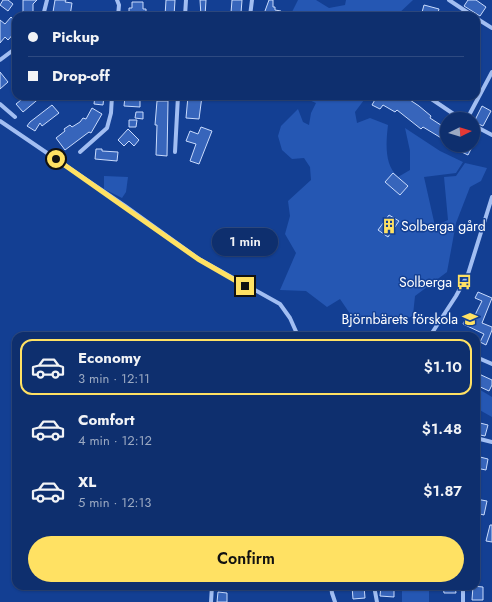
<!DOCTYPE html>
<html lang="en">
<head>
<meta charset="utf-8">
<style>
	body { margin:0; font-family:Jost,sans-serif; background:#1c3b76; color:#f1f3f6; height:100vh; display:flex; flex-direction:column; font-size:15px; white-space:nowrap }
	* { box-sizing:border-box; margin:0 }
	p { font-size:13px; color:#9ba9c2 }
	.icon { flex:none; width:22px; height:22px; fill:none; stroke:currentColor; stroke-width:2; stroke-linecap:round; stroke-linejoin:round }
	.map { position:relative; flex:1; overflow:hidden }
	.details { position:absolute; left:12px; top:332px; width:468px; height:258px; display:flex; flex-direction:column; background:#0e2f6e; border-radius:12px; box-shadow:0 1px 3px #0004,0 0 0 1px #2e4a81 }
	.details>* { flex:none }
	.top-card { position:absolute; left:12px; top:12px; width:468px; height:88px; border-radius:12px; box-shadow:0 1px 3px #0004,0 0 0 1px #2e4a81; display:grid; align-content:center; height:88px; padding:0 16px; background:#0e2f6e }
	.needle { width:26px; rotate:85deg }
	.tools { position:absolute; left:440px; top:112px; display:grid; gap:8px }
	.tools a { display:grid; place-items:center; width:40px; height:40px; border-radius:50%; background:#0e2f6e; box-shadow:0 1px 3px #0004,0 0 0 1px #2e4a81; font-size:20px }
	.end { position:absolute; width:18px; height:18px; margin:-9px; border:5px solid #ffe163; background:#111; box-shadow:0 0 0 2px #111 }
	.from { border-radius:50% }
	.bubble { position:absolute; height:28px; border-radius:14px; background:#0e2f6e; box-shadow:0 1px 3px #0004,0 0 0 1px #2e4a81; font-size:13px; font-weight:600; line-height:28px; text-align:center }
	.top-card b { display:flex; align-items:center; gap:14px; height:38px; font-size:15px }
	.top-card b+b { border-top:1px solid #2e4a81 }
	.top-card i { width:10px; height:10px; background:#f1f3f6 }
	ul { padding:7px 0 0; list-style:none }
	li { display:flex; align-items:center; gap:12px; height:56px; margin:0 8px 6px; padding:0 8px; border:2px solid transparent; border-radius:12px }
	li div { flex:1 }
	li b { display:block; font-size:15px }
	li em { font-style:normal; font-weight:600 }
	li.active { border-color:#ffe163 }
	li>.icon { width:36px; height:36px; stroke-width:1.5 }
	.cta { display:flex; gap:8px; margin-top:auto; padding:8px 16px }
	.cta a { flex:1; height:46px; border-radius:24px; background:#ffe163; color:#111; font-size:16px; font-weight:600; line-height:46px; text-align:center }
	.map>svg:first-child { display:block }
</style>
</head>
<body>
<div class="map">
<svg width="492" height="602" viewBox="0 0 492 602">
	<rect width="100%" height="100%" fill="#133f93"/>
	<!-- green -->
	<g fill="#2557b3">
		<polygon points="298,0 316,0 329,8 345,5 346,0 413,0 396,16 290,16"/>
		<path d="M300 96H367L355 112 357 123 370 118 388 125C386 142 384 165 398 177L410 170V151L405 128 440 151 463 162 456 173 424 177 435 226 448 220 444 177 456 176 465 163 487 168 481 181 470 187 456 223 447 272 415 296 413 315 399 325 370 316 355 321 340 299 327 307 306 291 280 290 296 253 285 234 290 216 288 201 311 180 310 167 304 158 292 159 282 150 278 136 281 126 298 109 303 122 309 125 311 113 316 103Z"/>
		<polygon points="104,176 128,177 126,192 122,198 104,189"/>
		<polygon points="477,388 492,397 492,417 476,408"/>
		<rect x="402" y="586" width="27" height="16"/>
	</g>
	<!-- building -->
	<g fill="#3765bb" stroke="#c9dbfd">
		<polygon points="3,0 8,0 13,4 8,11 0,5"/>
		<polygon points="23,0 37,0 33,4 33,11 38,16 18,16 23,11"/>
		<polygon points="55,0 66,0 65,2 72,3 70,16 60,16 60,13 53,12"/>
		<polygon points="166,0 175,0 174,16 165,16"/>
		<polygon points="200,0 206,0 205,16 201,16"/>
		<polygon points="232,0 242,0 241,13 231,13"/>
		<polygon points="269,0 273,0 273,7 275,7 275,10 281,11 280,16 268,16 268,13 265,11"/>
		<polygon points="468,0 476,0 486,7 480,16 464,6"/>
		<polygon points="132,2 143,2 143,9 146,9 146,16 129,16 129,8 132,8"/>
		<polygon points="424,5 439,9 437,16 421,16"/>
		<polygon points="11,17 16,22 16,25 12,29 15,32 8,40 5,37 0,43 0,20 5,24"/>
		<polygon points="0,72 8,82 0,89"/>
		<polygon points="26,96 42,96 23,112 16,104"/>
		<polygon points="95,96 104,96 103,105 94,104"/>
		<polygon points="188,96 202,96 199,119 186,118"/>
		<polygon points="377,96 404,96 419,106 431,116 430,118 447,129 447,133 443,139 423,127 421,129 397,110 395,112 383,105 380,109 372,105"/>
		<polygon points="125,97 140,98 140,107 124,106"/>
		<polygon points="157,101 168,101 167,156 156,155 157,125 155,125"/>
		<polygon points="52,105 59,113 42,126 40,123 35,131 27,126 30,122"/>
		<polygon points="482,106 491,111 483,126 474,122"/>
		<polygon points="92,108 102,114 91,133 89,132 65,150 56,138 65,131 64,129 70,125 72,127 80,122 83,118 86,119"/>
		<polygon points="136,112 143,112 143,119 135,118"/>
		<polygon points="129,120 137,120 136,127 129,127"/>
		<polygon points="201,127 212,131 199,164 190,161 196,144 186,141 190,131 198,134"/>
		<polygon points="128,129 139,140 134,146 129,141 124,146 118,140"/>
		<polygon points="447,145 473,145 468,155"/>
		<polygon points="96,149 102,149 102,151 118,152 117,161 95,159"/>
		<polygon points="393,173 408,186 400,195 385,182"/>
		<polygon points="389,215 399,221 388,237 378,230"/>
		<polygon points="478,292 492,298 482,323 492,327 492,330 486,345 480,342 484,334 463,324 466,318 472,321 482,301 475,298"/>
		<polygon points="479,374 492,380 492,385 489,391 476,385"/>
		<polygon points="476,422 488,425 485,436 476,434"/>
		<polygon points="476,456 488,459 486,470 476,468"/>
		<polygon points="476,499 487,501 484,515 476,513"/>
		<polygon points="490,525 492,525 492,542 486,541"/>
		<polygon points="352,586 364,586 365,598 353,599"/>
		<polygon points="381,586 394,586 394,597 380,596"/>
		<polygon points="443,586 455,586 456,593 444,593"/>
		<polygon points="473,586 483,587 483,600 472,600"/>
		<polygon points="218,592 227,593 227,602 217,602"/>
	</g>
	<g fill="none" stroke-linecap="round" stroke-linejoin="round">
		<!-- street -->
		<g stroke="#a2bef2" stroke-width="4">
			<polyline points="117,0 119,5 118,16"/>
			<polyline points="449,0 473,16"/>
			<polyline points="43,16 47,0"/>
			<polyline points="185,16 186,0"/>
			<polyline points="250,16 252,0"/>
			<polyline points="476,18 492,28"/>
			<polyline points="0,60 16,48"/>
			<polyline points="427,96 461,119"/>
			<polyline points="0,104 15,117"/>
			<polyline points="467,119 492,72"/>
			<polyline points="0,121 125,206 199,259 280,304 290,318 298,336"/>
			<polyline points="473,125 492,135"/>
			<polyline points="80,152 107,128 111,113 112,96"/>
			<polyline points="175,152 178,96"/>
			<polyline points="433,332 439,336"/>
			<polyline points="430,336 456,296 468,274 492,197"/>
			<polyline points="476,357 492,364"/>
			<polyline points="476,438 492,442"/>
			<polyline points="331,586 332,593 335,602"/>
			<polyline points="374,586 377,602"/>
			<polyline points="211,602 212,586"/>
			<polyline points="463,602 463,586"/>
		</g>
	</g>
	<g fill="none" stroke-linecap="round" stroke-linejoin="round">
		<!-- route -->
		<polyline stroke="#ffe163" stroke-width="5" points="56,159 198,259 245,286"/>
	</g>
	<!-- icons -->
	<defs>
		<symbol id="building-bare" viewBox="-9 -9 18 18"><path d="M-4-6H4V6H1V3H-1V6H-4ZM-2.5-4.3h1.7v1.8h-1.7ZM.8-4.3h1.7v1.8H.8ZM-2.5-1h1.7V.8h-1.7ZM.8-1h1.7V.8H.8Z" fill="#ffe163" stroke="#133f93" stroke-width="2.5" paint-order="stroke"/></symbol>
		<symbol id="bus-bare" viewBox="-9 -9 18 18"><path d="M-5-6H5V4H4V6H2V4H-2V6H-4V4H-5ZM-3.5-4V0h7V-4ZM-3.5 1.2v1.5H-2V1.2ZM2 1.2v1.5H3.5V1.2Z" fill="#ffe163" stroke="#133f93" stroke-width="2.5" paint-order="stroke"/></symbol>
		<symbol id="school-bare" viewBox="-9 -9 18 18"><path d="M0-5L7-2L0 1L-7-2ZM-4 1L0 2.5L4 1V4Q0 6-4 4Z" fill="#ffe163" stroke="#133f93" stroke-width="2.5" paint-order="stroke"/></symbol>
	</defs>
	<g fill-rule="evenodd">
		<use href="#building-bare" x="378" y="215" width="22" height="22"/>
		<use href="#bus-bare" x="453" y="271" width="22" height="22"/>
		<use href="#school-bare" x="459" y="308" width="22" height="22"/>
	</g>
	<g text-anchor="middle" stroke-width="3" stroke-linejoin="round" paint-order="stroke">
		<!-- poi labels -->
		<g font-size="14" fill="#fff" stroke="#133f93" text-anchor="end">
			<text x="401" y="231" text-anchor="start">Solberga gård</text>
			<text x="452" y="287">Solberga</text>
			<text x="458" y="324">Björnbärets förskola</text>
		</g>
	</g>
</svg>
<div class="tools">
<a><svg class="needle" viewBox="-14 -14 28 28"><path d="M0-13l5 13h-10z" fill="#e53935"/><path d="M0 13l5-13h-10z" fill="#9ba9c2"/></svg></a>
</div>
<i class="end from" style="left:56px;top:159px"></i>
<i class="end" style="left:245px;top:286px"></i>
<div class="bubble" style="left:212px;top:228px;width:66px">1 min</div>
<div class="top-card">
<b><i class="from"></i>Pickup</b>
<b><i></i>Drop-off</b>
</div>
<section class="details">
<ul>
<li class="active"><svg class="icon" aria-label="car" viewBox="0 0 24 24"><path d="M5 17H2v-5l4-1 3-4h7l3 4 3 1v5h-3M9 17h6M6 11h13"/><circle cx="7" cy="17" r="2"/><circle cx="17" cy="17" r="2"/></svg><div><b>Economy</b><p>3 min · 12:11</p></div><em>$1.10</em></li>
<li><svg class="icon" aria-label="car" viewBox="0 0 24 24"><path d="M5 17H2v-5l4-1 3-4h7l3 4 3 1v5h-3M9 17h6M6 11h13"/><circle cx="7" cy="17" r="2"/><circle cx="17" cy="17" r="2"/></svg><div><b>Comfort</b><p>4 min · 12:12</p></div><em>$1.48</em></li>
<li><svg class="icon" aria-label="car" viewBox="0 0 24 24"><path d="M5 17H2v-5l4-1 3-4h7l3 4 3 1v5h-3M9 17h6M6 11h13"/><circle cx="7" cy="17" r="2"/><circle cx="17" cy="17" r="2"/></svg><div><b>XL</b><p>5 min · 12:13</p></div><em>$1.87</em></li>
</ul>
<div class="cta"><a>Confirm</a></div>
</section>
</div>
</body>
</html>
